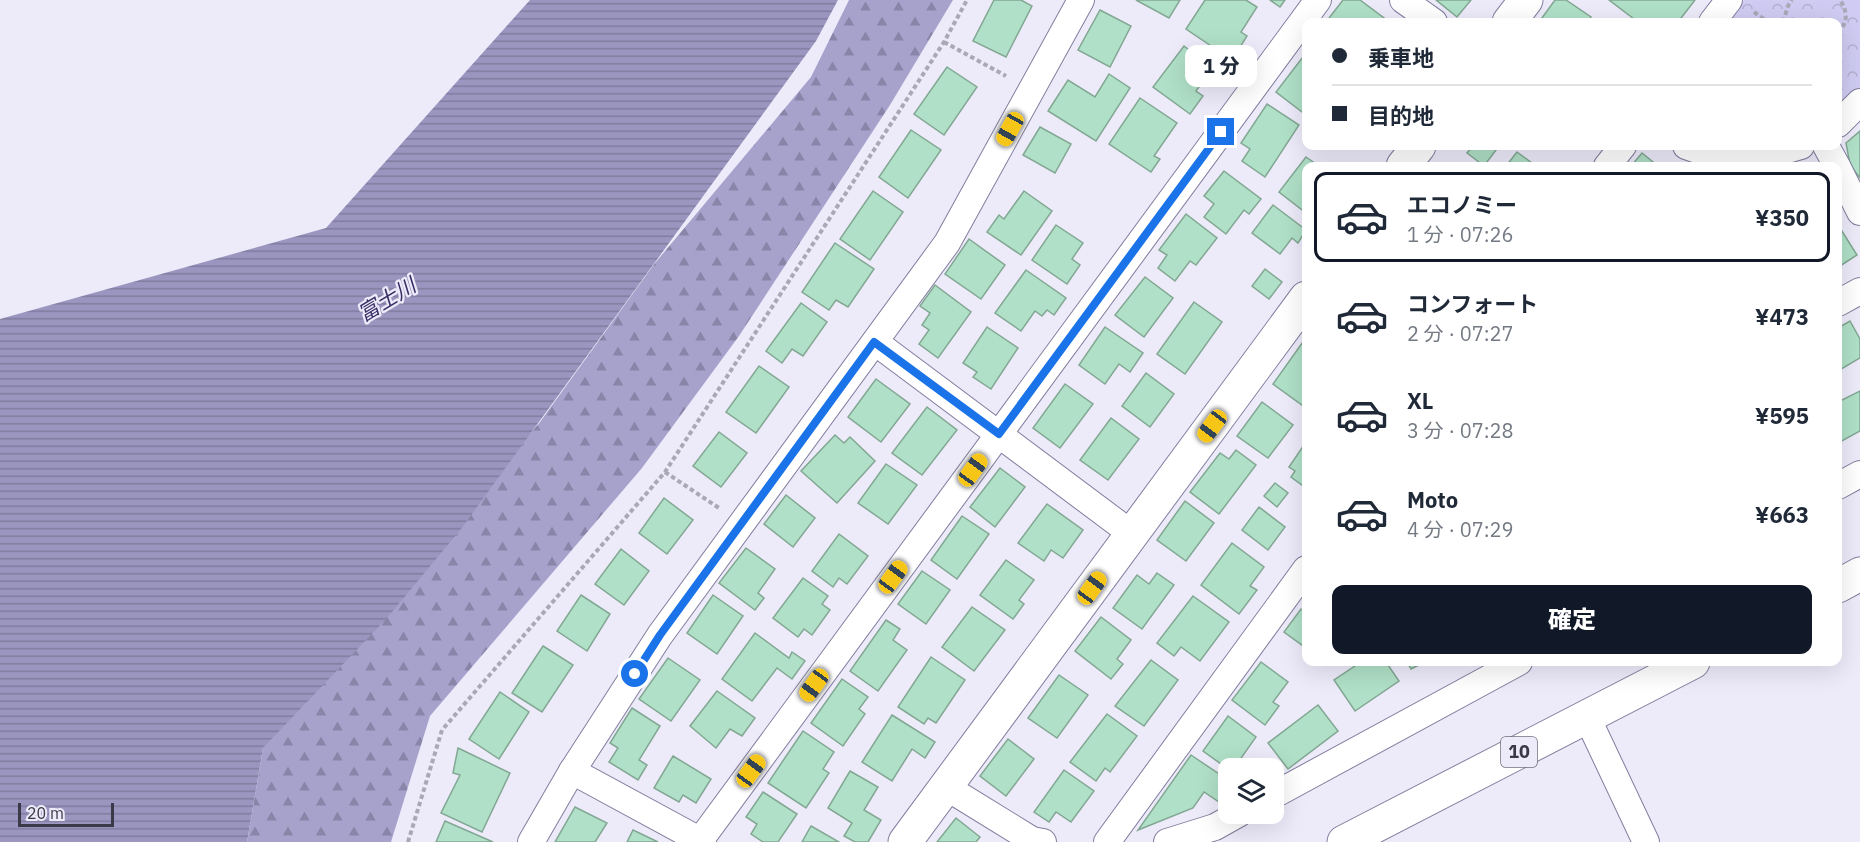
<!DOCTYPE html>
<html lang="ja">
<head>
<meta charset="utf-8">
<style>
	body { margin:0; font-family:"IBM Plex Sans","Noto Sans JP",sans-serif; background:#f2f2f3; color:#1f2937; height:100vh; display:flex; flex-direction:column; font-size:22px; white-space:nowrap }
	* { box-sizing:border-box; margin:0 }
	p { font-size:20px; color:#747a83 }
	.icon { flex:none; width:33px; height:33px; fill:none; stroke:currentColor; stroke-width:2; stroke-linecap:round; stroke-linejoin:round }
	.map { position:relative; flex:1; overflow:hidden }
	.sheet { position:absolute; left:1302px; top:162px; width:540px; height:504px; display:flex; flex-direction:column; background:#fff; border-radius:12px; box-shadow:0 6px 24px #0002 }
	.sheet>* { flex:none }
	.hud { position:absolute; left:1302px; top:18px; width:540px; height:132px; border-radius:12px; box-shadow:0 6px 24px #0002; display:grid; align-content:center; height:132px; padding:0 30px; background:#fff }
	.fabs { position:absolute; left:1218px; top:758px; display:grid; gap:12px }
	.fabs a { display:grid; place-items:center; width:66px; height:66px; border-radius:12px; background:#fff; box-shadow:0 6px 24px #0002; font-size:30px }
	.scale { position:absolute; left:18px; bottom:15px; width:96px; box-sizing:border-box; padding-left:6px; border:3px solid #3b3948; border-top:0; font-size:16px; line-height:21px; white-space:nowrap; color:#3b3948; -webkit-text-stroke:4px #edebfa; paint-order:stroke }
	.end { position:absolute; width:27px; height:27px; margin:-14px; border:8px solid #1a73e8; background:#fff; box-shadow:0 0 0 3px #fff }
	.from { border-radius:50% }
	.bubble { position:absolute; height:42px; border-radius:12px; background:#fff; box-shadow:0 6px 24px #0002; font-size:20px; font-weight:800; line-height:42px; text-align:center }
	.car { position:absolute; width:18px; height:36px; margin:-18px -9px; border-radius:8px; box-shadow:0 0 4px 2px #0007; background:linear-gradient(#f5c518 24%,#345 0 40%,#f5c518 0 76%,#345 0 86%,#f5c518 0) }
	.hud b { display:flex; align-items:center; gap:21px; height:57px; font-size:22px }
	.hud b+b { border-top:2px solid #e0e1e3 }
	.hud i { width:15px; height:15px; background:#1f2937 }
	ul { padding:10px 0 0; list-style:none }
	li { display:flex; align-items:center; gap:18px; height:90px; margin:0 12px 9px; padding:0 18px; border:3px solid transparent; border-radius:12px }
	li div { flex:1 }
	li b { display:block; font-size:22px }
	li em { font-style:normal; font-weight:800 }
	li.current { border-color:#111827 }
	li>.icon { width:54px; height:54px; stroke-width:1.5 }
	.button { display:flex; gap:12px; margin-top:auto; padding:12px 30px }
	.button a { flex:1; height:69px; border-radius:12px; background:#111827; color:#fff; font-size:24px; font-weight:800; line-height:69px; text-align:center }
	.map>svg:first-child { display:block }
</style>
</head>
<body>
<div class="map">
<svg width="1860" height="842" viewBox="0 0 1860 842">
	<defs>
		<pattern id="forest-firs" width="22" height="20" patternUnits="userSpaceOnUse" patternTransform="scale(1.5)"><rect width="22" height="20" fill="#a7a2cc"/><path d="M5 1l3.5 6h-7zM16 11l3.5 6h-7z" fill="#8985a8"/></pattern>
		<pattern id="park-crowns" width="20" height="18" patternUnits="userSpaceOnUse" patternTransform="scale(1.5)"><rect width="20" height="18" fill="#cfcbf2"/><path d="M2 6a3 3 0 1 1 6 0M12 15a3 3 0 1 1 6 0" fill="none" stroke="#b3afd1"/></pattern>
		<pattern id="water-rules" width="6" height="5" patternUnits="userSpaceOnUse" patternTransform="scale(1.5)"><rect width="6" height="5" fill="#9b96c0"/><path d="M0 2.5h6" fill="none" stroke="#807b9e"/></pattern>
	</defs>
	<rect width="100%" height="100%" fill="#edebfa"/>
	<!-- forest -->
	<polygon fill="url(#forest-firs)" points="849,0 953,0 890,105 739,336 642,468 430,716 391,842 247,842 263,748 540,422 655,263 811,77"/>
	<!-- park -->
	<polygon fill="url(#park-crowns)" points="1744,0 1860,0 1860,89 1857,94 1838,111 1838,22 1727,22"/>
	<!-- water -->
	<polygon fill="url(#water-rules)" points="530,0 838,0 816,41 461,529 387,618 263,748 247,842 0,842 0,319 326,228"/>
	<!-- building -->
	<g fill="#b0e0c7" stroke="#82a793" stroke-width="1.5">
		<polygon points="994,0 1021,0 1032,6 1006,57 973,41"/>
		<polygon points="1136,0 1180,0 1169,18"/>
		<polygon points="1205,0 1246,0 1257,7 1241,32 1247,36 1232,60 1186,29"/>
		<polygon points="1270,0 1285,0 1280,7"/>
		<polygon points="1343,0 1360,0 1384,18 1381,22 1326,22"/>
		<polygon points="1436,0 1471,0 1457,17"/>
		<polygon points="1555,0 1566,0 1591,17 1588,22 1539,22"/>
		<polygon points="1609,0 1695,0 1678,22 1638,22"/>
		<polygon points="1100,10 1131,26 1110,67 1078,50"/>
		<polygon points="1184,46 1213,68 1196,91 1203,96 1190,114 1153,87"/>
		<polygon points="1306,53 1306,115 1276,92"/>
		<polygon points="947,67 977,87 944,135 914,114"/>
		<polygon points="1109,74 1130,88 1096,141 1048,111 1068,80 1095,97"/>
		<polygon points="1140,98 1177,123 1154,156 1160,159 1151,172 1109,144"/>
		<polygon points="1267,104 1299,125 1265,177 1242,161 1250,149 1241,143"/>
		<polygon points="1040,127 1071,144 1055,173 1023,155"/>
		<polygon points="911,130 941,150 908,198 879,177"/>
		<polygon points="1860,131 1860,178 1850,165 1846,143"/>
		<polygon points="1473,146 1499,146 1484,166 1467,153"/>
		<polygon points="1517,152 1536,166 1506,166"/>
		<polygon points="1642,153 1658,166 1631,166"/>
		<polygon points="1306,157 1319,166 1306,166 1306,213 1279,192"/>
		<polygon points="1224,171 1261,199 1249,214 1244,210 1226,234 1204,217 1214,204 1204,196"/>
		<polygon points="873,191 903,212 870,260 840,239"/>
		<polygon points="1024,191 1052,211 1021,255 987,232 999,215 1004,219"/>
		<polygon points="1273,205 1306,230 1298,243 1292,238 1280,254 1252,233"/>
		<polygon points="1186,214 1217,238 1196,265 1190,261 1175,281 1158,268 1167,255 1159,250"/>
		<polygon points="1056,225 1083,243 1072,259 1080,265 1067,284 1032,260"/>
		<polygon points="1840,228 1857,255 1840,266 1838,264 1838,230"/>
		<polygon points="969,239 1005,265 981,299 945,274"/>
		<polygon points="835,243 874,269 848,307 836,300 829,310 802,292"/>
		<polygon points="1265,269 1282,282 1269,299 1252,286"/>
		<polygon points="1026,270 1066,298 1054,315 1047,310 1042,316 1035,311 1021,331 995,313"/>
		<polygon points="1145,277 1173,298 1144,337 1115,315"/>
		<polygon points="935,285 971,312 938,358 919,344 929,330 922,325 930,313 920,306"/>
		<polygon points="1194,302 1222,322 1185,374 1157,354"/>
		<polygon points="801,303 827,322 803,356 792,349 782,363 766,351"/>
		<polygon points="1850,321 1860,339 1860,358 1838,371 1838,328"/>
		<polygon points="987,327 1018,348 991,389 973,377 977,372 963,363"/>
		<polygon points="1105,327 1143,353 1130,372 1119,364 1105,384 1079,365"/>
		<polygon points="1305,339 1306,341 1306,408 1273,384"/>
		<polygon points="759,366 789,387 756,433 726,412"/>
		<polygon points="1146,373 1174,394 1150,427 1122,406"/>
		<polygon points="876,379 910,404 881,442 848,417"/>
		<polygon points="1065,384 1093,404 1060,448 1033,428"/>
		<polygon points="1860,391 1860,431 1840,442 1838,436 1838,402"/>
		<polygon points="1262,402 1293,425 1268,458 1237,436"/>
		<polygon points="927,407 957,430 922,475 892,453"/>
		<polygon points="1111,418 1139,439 1108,480 1080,460"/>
		<polygon points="719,432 747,453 721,487 693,466"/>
		<polygon points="835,435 844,443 850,437 875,461 837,503 801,471"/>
		<polygon points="1306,442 1306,488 1291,477 1295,471 1289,467"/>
		<polygon points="1236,450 1256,465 1219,514 1190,492 1220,453 1229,459"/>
		<polygon points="886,464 917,485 888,524 858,503"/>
		<polygon points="1000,468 1025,487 995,527 970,507"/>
		<polygon points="1275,483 1288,493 1277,507 1264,496"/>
		<polygon points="786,495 815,518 793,547 764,524"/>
		<polygon points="664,498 693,520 667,554 639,533"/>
		<polygon points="1185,501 1214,523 1186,561 1157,540"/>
		<polygon points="1047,504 1083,530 1063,558 1051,550 1044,561 1018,543"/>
		<polygon points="1259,507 1285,527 1268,550 1242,530"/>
		<polygon points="962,516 989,534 957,579 931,560"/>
		<polygon points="839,534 868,556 847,584 839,578 833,587 812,571"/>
		<polygon points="1232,543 1264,567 1250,586 1257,590 1239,614 1201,585"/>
		<polygon points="746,548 775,569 758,593 764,598 755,610 719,583"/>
		<polygon points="621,549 649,571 624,605 595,584"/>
		<polygon points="1006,560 1034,580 1019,600 1024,604 1013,619 980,595"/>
		<polygon points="922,571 950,590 926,624 898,604"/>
		<polygon points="1157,573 1174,585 1142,629 1113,608 1137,575 1149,584"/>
		<polygon points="803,578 828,596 822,604 830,610 812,635 804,629 798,637 773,618"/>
		<polygon points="581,595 610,614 587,651 557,631"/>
		<polygon points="713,595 743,616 717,654 687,633"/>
		<polygon points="1193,596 1229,622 1200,661 1181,647 1174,656 1157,643"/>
		<polygon points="972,607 1005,630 974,671 942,647"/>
		<polygon points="1301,609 1306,613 1306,648 1284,632"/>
		<polygon points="1101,617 1131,640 1117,659 1123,664 1111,679 1075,651"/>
		<polygon points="886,620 900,629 893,640 907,650 878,691 850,671"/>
		<polygon points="755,633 789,658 792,652 805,661 792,679 777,668 752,701 722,679"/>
		<polygon points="543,646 573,665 542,712 512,693"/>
		<polygon points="931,657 965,680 936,723 928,718 924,724 898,707"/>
		<polygon points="668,658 700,680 671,721 639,699"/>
		<polygon points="1151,660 1178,680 1144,726 1115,706"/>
		<polygon points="1261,662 1288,682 1273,702 1279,706 1265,725 1232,700"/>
		<polygon points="1361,662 1386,662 1399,681 1355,711 1334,680"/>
		<polygon points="1407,662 1425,662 1411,669"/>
		<polygon points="1059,675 1088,695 1057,738 1028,718"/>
		<polygon points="842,679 868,697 859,709 865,714 843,746 811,723"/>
		<polygon points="717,691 755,718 742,736 730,729 716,748 690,726"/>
		<polygon points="500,692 529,712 499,759 469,739"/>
		<polygon points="1318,705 1338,731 1288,769 1268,743"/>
		<polygon points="632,708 660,726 639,760 647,765 638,780 609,762 618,748 610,743"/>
		<polygon points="1107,714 1137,736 1110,772 1105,768 1096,781 1070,762"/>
		<polygon points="892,715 935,742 925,758 912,749 892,781 862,762"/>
		<polygon points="1228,716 1256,737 1234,768 1228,768 1228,769 1203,751"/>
		<polygon points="803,731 834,752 823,769 829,773 806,808 768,783"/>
		<polygon points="1008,739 1034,759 1006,796 980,776"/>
		<polygon points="458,748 510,773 482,832 441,813 460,775 453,773"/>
		<polygon points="1191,755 1228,780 1228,789 1219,802 1204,792 1193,808 1138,830"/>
		<polygon points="673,756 711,779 696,803 683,795 679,802 654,788"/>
		<polygon points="1064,770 1094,791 1071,822 1056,812 1049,822 1034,812"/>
		<polygon points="850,771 878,787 864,810 881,820 868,842 855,842 844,836 852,823 828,808"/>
		<polygon points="763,792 797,814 778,842 763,842 751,834 757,824 746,817"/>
		<polygon points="575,807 607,823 595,842 555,842"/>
		<polygon points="956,818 980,837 976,842 937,842"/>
		<polygon points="445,821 493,842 436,842"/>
		<polygon points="811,826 839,842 802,842"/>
		<polygon points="633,830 658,842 627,842"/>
	</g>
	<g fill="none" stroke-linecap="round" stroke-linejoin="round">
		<defs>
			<g id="street">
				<polyline points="1403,0 1434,22"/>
				<polyline points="1712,22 1729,0"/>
				<polyline points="1838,124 1860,102"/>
				<path d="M1686 146C1719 160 1768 157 1801 146"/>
				<polyline points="1826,146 1837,166"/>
				<polyline points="1607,166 1623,146"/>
				<polyline points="1838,168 1860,212"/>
				<polyline points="1838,303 1860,291"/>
				<polyline points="875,342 1132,534"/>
				<polyline points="1838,486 1860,474"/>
				<polyline points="1587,717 1646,842"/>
				<polyline points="572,771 703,842"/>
				<polyline points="946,787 1032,840 1043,842"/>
				<polyline points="1274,795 1519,662"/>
				<polyline points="531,842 572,771 660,635 947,243 1081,0"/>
				<polyline points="699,842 1318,0"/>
				<polyline points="1107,842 1306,569"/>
				<polyline points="1167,842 1215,827 1240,813"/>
			</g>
			<g id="secondary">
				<polyline points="1509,22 1526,0"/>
				<polyline points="1403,166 1419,146"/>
				<polyline points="905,842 1306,298"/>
			</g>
			<g id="primary">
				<polyline points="1838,586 1860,574"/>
				<polyline points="1344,842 1693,662"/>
			</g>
		</defs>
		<!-- street casing -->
		<use href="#street" stroke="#817d9f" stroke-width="28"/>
		<!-- secondary casing -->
		<use href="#secondary" stroke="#817d9f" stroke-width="35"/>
		<!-- primary casing -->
		<use href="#primary" stroke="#817d9f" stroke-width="35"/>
		<!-- path -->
		<g stroke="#aaa8b7" stroke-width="4" stroke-dasharray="4.5 3" stroke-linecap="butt">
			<polyline points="1754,12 1768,22"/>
			<polyline points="1783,22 1788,6 1792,0"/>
			<path d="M1838 33C1848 22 1848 12 1840 0"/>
			<polyline points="944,42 1006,76"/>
			<polyline points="665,472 719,508"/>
			<polyline points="408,842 442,730 665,472 944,42 967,0"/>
		</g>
		<!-- street -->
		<use href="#street" stroke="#fff" stroke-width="26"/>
		<!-- secondary -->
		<use href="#secondary" stroke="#fff" stroke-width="33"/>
		<!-- primary -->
		<use href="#primary" stroke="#fff" stroke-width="33"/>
	</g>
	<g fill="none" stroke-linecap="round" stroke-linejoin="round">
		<!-- route -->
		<polyline stroke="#1a73e8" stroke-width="8" points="635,674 660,635 874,342 999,434 1221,132"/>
	</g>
	<g text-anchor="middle" stroke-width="4.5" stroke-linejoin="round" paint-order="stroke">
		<!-- shield labels -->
		<rect fill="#edebfa" stroke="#706e7d" stroke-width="1.5" x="1501" y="737" width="36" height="30" rx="4.5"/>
		<g font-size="18" font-weight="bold" fill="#3b3948">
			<text x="1519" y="758">10</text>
		</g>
		<!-- water labels -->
		<g font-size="21" font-style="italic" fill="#3a2f65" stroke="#edebfa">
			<text transform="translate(387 300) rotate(-31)" y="7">富士川</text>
		</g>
	</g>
</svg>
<div class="fabs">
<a><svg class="icon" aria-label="layers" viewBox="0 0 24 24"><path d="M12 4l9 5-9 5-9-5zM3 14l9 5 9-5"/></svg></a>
</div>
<div class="scale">20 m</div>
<i class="end from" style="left:635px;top:674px"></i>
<i class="end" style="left:1221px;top:132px"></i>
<div class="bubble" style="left:1185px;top:45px;width:72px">1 分</div>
<i class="car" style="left:1010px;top:129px;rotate:209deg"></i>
<i class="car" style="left:1212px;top:426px;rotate:217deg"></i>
<i class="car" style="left:973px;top:470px;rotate:36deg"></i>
<i class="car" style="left:893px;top:577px;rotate:36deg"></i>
<i class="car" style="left:1092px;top:588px;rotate:36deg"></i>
<i class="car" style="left:814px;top:685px;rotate:216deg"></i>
<i class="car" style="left:751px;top:771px;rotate:36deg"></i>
<div class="hud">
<b><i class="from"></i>乗車地</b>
<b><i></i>目的地</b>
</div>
<section class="sheet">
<ul>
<li class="current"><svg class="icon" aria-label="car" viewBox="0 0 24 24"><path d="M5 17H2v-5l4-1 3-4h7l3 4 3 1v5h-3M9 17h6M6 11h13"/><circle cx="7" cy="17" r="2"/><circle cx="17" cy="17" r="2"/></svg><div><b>エコノミー</b><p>1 分 · 07:26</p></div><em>¥350</em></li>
<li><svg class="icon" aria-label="car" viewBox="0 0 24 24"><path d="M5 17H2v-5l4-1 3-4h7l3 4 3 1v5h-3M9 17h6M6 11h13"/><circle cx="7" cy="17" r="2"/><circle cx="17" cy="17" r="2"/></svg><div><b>コンフォート</b><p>2 分 · 07:27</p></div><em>¥473</em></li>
<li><svg class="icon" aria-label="car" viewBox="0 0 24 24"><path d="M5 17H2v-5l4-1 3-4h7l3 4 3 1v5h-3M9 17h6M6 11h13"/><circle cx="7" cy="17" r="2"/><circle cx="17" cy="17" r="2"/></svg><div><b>XL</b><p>3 分 · 07:28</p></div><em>¥595</em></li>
<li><svg class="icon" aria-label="car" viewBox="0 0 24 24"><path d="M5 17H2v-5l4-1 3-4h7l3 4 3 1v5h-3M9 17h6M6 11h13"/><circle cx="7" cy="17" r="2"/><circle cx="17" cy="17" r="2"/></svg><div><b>Moto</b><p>4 分 · 07:29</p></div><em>¥663</em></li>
</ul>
<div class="button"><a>確定</a></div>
</section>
</div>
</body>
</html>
